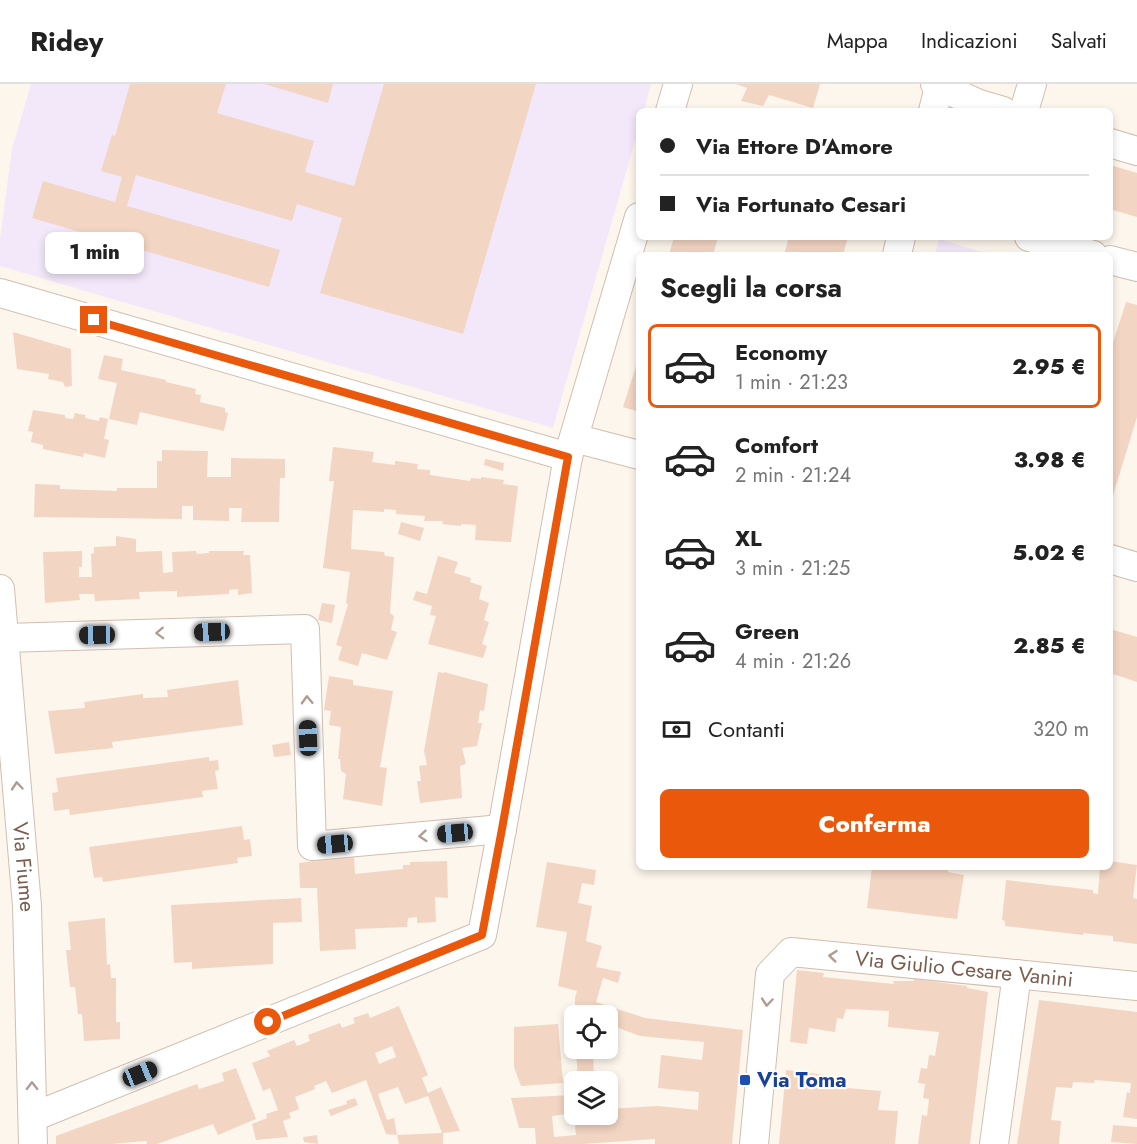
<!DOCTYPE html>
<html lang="it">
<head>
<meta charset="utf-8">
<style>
	body { margin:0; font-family:Jost,sans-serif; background:#f2f2f2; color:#222; height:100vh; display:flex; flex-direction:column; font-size:22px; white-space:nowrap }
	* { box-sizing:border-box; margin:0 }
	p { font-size:20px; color:#767676 }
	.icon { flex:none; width:33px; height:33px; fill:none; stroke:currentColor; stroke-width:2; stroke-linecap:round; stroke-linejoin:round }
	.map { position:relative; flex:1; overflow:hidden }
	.drawer { position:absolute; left:636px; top:168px; width:477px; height:618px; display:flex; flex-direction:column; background:#fff; border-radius:9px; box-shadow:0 3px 9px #0003 }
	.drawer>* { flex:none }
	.hud { position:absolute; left:636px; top:24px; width:477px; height:132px; border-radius:9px; box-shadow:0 3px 9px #0003; display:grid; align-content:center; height:132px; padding:0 24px; background:#fff }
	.tools { position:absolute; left:564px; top:921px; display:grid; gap:12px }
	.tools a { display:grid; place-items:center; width:54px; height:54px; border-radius:9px; background:#fff; box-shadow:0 3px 9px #0003; font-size:30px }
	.end { position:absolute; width:27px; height:27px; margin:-14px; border:8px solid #ea580c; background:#fff; box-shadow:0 0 0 3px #fff }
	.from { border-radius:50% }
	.bubble { position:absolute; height:42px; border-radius:9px; background:#fff; box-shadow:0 3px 9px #0003; font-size:20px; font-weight:800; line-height:42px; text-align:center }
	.car { position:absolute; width:18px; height:36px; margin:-18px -9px; border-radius:8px; box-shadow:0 0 4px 2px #0007; background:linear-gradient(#222 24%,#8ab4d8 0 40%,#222 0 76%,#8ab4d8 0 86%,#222 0) }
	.hud b { display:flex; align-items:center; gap:21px; height:57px; font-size:22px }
	.hud b+b { border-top:2px solid #e0e0e0 }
	.hud i { width:15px; height:15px; background:#222 }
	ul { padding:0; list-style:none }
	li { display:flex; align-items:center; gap:18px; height:84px; margin:0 12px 9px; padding:0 12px; border:3px solid transparent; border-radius:9px }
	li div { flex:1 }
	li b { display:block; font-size:22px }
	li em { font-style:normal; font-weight:800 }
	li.on { border-color:#ea580c }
	li>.icon { width:54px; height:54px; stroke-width:1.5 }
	h2 { padding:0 24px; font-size:27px; line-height:72px }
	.pay { display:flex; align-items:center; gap:15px; height:66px; padding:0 24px; font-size:22px }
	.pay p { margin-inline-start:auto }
	.button { display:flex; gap:12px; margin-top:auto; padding:12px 24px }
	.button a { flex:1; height:69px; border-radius:9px; background:#ea580c; color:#fff; font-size:24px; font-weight:800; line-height:69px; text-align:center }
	header { display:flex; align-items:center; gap:36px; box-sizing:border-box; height:84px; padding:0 30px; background:#fff; border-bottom:2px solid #e0e0e0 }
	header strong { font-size:28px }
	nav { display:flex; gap:33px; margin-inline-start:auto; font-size:21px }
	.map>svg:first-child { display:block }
</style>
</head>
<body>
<header>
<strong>Ridey</strong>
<nav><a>Mappa</a><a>Indicazioni</a><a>Salvati</a></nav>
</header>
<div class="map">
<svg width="1137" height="1060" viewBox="0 0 1137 1060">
	<rect width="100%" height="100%" fill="#fdf6ec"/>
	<!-- education -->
	<g fill="#f3e8fa">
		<polygon points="31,0 651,0 644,27 639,27 639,43 553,344 0,182 0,155 12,65"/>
		<polygon points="939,155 965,163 992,171 935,171"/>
	</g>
	<!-- building -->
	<g fill="#f3d5c3" fill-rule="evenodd">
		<polygon points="130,0 226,0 217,29 314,57 305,88 354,102 384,0 536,0 463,250 320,209 342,134 297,120 292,137 136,91 127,122 280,166 269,203 32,134 43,97 115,118 122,93 101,87 112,51 115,52"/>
		<polygon points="264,0 333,0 328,19"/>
		<polygon points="736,0 820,0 813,24 769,11 763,22 741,17 747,4"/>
		<polygon points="1110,81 1137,89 1137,133 1110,125"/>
		<polygon points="674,153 718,153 713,171 669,171"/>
		<polygon points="789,153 848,153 843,171 784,171"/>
		<polygon points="1126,218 1137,221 1137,333 1111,418 1110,268"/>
		<polygon points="13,248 71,265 72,302 65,303 63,298 48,295 49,290 17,285"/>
		<polygon points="104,271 123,275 121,286 166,296 166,298 196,305 195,310 201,311 200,318 225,324 225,328 228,329 224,347 140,328 137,341 109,335 117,299 98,295"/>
		<polygon points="636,282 639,283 639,328 623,323"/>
		<polygon points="33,326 65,331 65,334 73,335 75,329 85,331 85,334 99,337 100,333 108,335 104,355 109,356 105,374 84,369 83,373 43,365 43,361 31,358 33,348 28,347"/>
		<polygon points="333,363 374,368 372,378 395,381 395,377 418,380 417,385 430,386 430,391 470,397 471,394 481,395 481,393 504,396 503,400 518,402 511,458 475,456 476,441 461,440 461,442 442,440 443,437 424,437 425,432 396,430 396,426 384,425 384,428 353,426 351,465 384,468 385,472 394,473 390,529 394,532 391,546 397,548 387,576 362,569 358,582 338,576 342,563 336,561 348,520 346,519 350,488 323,484 334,397 329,397"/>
		<polygon points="162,366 208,367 207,393 231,393 231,374 285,375 285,394 280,394 279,438 241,438 242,424 229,424 229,437 193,436 193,422 182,422 182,435 34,433 35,400 60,401 60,405 117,407 117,404 157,404 157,377 162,377"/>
		<polygon points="485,375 504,379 503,387 484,381"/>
		<polygon points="401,438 424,444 420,457 398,450"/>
		<polygon points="116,452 136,455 136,468 162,467 163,489 173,488 172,468 196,467 197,470 209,469 209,467 244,467 243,471 250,471 252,509 238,511 238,505 229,506 229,510 177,513 177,507 139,508 140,515 95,517 94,510 79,510 80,516 45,519 43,468 82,467 82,483 79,483 79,493 92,493 91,470 94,469 94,463 116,462"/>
		<polygon points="438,472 458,478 454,489 471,494 470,498 482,502 479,515 489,519 484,536 489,538 482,560 487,562 483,574 428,560 436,532 430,531 432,522 413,516 416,507 427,510"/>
		<polygon points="322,519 335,521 332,539 318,536"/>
		<polygon points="1110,545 1137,553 1137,598 1110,589"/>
		<polygon points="438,588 444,589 444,588 488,600 484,627 480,626 478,639 482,639 477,662 462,664 466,680 460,682 462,714 420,719 417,697 421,697 419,682 427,681 424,667"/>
		<polygon points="329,592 353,596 353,601 393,607 380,683 387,684 382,722 343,715 346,690 341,687 340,675 338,675 341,643 329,641 331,627 324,626"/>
		<polygon points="238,596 243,641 112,658 113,664 55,670 48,627 85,624 84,618 143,610 143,614 168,613 167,606"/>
		<polygon points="289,658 291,671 274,673 272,661"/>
		<polygon points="209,673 209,677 218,676 219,686 215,687 218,705 202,707 203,713 70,731 69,725 54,727 52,709 58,708 56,694"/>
		<polygon points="242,742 244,756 250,755 252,772 237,774 238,779 103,798 102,793 94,794 89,763"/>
		<polygon points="354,771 355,790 403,785 403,781 410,781 410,778 447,777 448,814 435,813 436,838 417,839 417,833 408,834 407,843 355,845 356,865 320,867 317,804 300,804 299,779"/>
		<polygon points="1110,777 1137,781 1133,814 1137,815 1137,860 1113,857 1113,852 1083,849 1083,851 1005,842 1005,837 1002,836 1006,796 1093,806 1093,809 1098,810 1100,783 1110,783"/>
		<polygon points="547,778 596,786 594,801 582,799 578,819 592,822 586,857 602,862 596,883 621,888 618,899 603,894 596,918 645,934 743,946 732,1060 655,1060 655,1055 583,1060 536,1060 535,1044 519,1044 511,1014 574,1011 574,1029 552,1032 554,1053 576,1051 574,1030 608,1030 608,1025 658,1022 698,1026 699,1008 658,1004 661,971 702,976 704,958 640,952 608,940 608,932 575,932 575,914 577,907 558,902 567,848 536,843"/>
		<polygon points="872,783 948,783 948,788 964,791 957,835 867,824"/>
		<polygon points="301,814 302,838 273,839 273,880 192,885 192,878 174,879 171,821"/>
		<polygon points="105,834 107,881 110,880 111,894 116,894 116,938 120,938 120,955 84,957 82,930 78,930 75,903 70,903 66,866 71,866 68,838"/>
		<polygon points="797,886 824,889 823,893 894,900 893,897 914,897 914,895 967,902 967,904 988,908 970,1060 918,1060 922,1031 927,1032 929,1015 923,1014 925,1000 918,999 921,984 927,985 929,971 935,972 939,948 888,943 889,927 846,925 843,935 837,934 835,948 809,944 807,960 790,958"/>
		<polygon points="1039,916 1137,928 1137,1035 1123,1033 1127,1008 1130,1009 1131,999 1095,996 1094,999 1073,998 1072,1004 1056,1003 1051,1036 1061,1037 1059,1060 1017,1060"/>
		<path d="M399 922 428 991 422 994 428 1009 441 1003 460 1047 443 1049V1060H399L397 1051 442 1049 428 1012 405 1020 398 1003 378 1010 387 1036 394 1034 397 1051 386 1050 366 996 332 1009 326 997 314 1002 315 1005 295 1013 299 1025 289 1029 291 1034 283 1037 288 1053 256 1056 252 1040 267 1034 266 1030 278 1026 270 1004 263 1007 252 979 270 972 267 967 294 956 297 962 310 957 308 951 340 939 342 944 355 939 353 934 368 929 370 934ZM392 962 396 973 379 980 375 969Z"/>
		<polygon points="558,940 563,999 521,1002 514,983 514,943"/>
		<polygon points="576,964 593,964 594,998 578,998"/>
		<polygon points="236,984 256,1035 218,1051 213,1040 157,1060 147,1060 146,1057 112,1060 56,1060 56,1052 197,1000 199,1005 224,997 222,989"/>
		<polygon points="786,986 826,991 826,1002 881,1007 878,1026 898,1027 895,1060 779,1060"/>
		<polygon points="355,1014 358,1021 331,1032 328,1026 347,1020 346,1017"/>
		<polygon points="1113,1041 1137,1043 1137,1060 1111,1058"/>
		<polygon points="317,1051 318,1060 304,1058 303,1053"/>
	</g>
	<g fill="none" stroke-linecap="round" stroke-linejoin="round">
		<defs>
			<g id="street">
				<polyline points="935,0 979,20 1003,27"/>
				<polyline points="670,27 678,0"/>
				<polyline points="933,27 939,3"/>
				<polyline points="1024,27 1032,0"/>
				<polyline points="1110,59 1137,67"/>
				<polyline points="1029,153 1093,171"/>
				<polyline points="897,171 901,153"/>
				<polyline points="1110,176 1137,183"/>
				<polyline points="0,209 568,373"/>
				<polyline points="574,354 639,371"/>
				<polyline points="1110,475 1137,483"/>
				<path id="s1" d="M0 505 27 822 33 1060"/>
				<polyline points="5,554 305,545 312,762 502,745"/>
				<polyline points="33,1033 482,851 502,745 568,373 639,133"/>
				<path id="s2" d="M754 1060 770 890 791 868 1137 902"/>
				<polyline points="994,1060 1017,890"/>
			</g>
		</defs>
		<!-- street casing -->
		<use href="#street" stroke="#d1beb0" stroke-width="30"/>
		<!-- street -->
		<use href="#street" stroke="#fff" stroke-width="28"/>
	</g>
	<!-- one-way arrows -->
	<defs><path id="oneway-chevron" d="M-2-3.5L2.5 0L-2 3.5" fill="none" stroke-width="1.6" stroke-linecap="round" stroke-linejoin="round" transform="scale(1.5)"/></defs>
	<g stroke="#af9d94">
		<use href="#oneway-chevron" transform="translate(160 549) rotate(178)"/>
		<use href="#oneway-chevron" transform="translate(307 616) rotate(-92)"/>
		<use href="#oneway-chevron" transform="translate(17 702) rotate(-95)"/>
		<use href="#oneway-chevron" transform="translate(423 752) rotate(175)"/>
		<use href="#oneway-chevron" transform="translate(833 872) rotate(-174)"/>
		<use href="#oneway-chevron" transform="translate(767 918) rotate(95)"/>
		<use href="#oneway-chevron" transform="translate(32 1002) rotate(-91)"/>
	</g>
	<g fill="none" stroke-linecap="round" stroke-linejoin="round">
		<!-- route -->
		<polyline stroke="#ea580c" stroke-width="8" points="94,236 568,373 502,745 482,851 268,938"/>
	</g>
	<!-- markers -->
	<rect fill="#1a4fb4" stroke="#fffaf3" stroke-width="2" x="739" y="990" width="12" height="12" rx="3"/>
	<g text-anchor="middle" stroke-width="4.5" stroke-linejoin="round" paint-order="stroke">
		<!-- street labels -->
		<g font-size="21" fill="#7a5c4d" stroke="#fffaf3">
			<text dy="7" stroke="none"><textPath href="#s1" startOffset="279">Via Fiume</textPath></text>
			<text dy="7" stroke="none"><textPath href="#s2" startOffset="375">Via Giulio Cesare Vanini</textPath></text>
		</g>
		<!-- transit labels -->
		<g font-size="21" font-weight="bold" fill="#164399" stroke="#fffaf3" text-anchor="start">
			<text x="757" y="1003">Via Toma</text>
		</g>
	</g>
</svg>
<div class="tools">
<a><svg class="icon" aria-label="locate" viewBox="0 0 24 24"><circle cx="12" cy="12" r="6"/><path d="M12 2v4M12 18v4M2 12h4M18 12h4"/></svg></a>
<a><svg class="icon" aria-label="layers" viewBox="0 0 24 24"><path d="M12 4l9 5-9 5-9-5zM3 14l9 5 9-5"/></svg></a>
</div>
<i class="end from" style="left:268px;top:938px"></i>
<i class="end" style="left:94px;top:236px"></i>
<div class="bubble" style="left:45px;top:148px;width:99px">1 min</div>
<i class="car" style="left:212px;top:548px;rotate:268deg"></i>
<i class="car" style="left:97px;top:551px;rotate:269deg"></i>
<i class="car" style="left:308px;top:654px;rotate:358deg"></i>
<i class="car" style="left:455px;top:749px;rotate:265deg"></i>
<i class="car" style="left:335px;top:760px;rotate:265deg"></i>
<i class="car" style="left:140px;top:990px;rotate:68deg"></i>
<div class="hud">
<b><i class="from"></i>Via Ettore D'Amore</b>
<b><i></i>Via Fortunato Cesari</b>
</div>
<section class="drawer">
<h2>Scegli la corsa</h2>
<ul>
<li class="on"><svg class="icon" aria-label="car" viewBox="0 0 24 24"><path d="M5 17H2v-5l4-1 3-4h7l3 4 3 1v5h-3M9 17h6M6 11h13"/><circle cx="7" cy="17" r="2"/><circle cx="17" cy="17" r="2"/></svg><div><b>Economy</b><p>1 min · 21:23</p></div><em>2.95 €</em></li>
<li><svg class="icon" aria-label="car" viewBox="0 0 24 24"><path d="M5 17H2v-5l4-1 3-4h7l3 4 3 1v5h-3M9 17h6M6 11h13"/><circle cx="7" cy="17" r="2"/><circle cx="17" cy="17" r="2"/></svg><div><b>Comfort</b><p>2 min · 21:24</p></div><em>3.98 €</em></li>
<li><svg class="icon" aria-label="car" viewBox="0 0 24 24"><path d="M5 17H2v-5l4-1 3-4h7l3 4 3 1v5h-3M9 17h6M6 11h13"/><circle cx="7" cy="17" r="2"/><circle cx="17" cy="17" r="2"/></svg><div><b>XL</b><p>3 min · 21:25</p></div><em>5.02 €</em></li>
<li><svg class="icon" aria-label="car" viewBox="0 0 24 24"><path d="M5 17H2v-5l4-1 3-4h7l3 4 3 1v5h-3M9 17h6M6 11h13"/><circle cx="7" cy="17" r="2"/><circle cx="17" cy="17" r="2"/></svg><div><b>Green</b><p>4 min · 21:26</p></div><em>2.85 €</em></li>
</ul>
<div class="pay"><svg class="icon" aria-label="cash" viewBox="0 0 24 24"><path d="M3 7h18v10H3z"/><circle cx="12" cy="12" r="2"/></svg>Contanti<p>320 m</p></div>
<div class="button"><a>Conferma</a></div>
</section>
</div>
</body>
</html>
